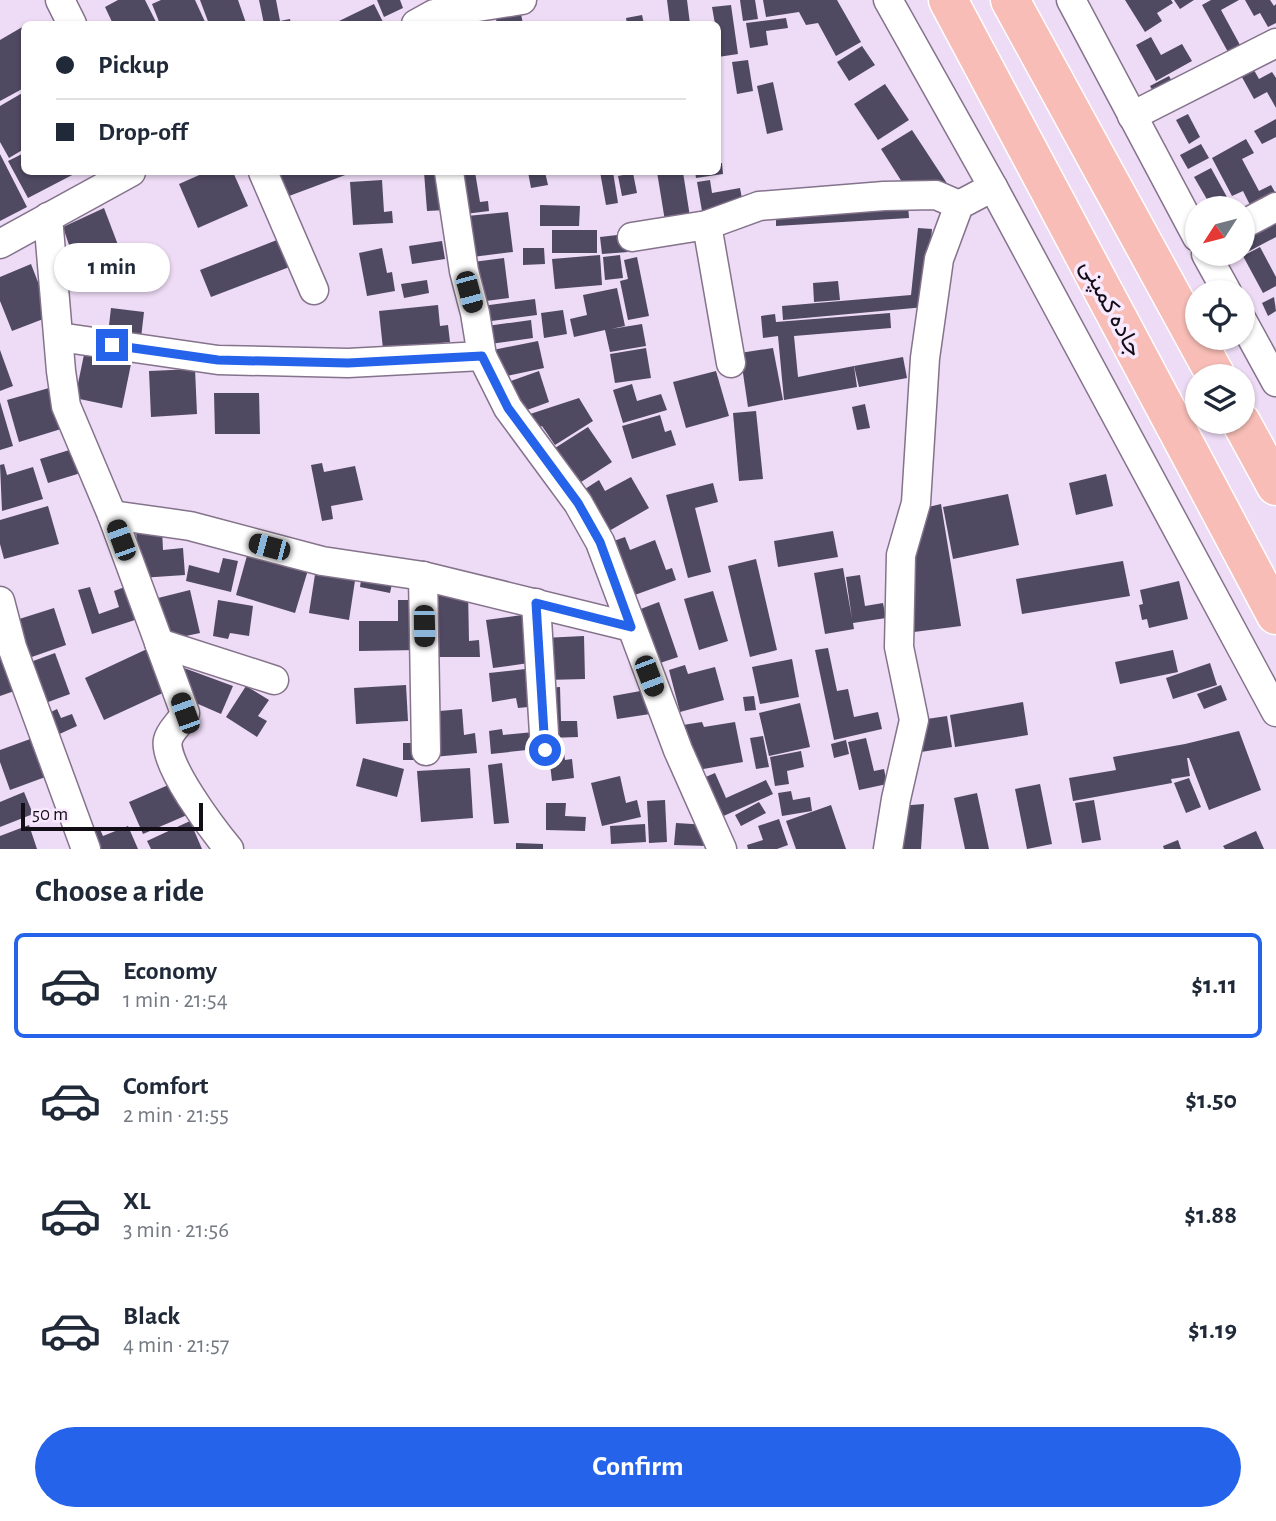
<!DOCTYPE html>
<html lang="en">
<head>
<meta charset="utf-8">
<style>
	body { margin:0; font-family:"Alegreya Sans",Vazirmatn,sans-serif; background:#f6f6f7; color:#1f2937; height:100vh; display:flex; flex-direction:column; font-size:26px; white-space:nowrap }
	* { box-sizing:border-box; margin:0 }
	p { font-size:23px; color:#747a83 }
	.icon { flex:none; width:38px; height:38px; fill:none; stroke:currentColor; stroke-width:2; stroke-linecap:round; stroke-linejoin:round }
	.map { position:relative; height:849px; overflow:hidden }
	.sheet { display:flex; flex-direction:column; background:#fff; flex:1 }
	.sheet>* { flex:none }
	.guide { position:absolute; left:21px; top:21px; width:700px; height:154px; border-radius:10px; box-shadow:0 2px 5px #0004; display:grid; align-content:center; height:154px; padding:0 35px; background:#fff }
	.needle { width:46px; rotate:234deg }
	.fabs { position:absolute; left:1185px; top:196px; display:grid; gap:14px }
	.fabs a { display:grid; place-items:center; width:70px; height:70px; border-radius:50%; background:#fff; box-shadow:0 2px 5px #0004; font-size:35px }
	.scale { position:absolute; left:21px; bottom:18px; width:182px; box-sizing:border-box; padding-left:7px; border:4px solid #130d16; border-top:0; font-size:19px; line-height:24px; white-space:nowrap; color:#130d16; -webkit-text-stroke:5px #f9e9ff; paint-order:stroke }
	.end { position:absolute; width:32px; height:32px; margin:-16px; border:9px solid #2563eb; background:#fff; box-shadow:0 0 0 4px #fff }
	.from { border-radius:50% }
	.bubble { position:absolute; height:49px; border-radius:24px; background:#fff; box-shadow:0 2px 5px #0004; font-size:23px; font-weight:600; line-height:49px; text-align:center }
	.car { position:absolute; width:21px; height:42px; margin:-21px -10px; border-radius:9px; box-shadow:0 0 5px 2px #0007; background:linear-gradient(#222 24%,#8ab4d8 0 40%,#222 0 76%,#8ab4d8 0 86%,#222 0) }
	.guide b { display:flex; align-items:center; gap:24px; height:66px; font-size:26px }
	.guide b+b { border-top:2px solid #e0e1e3 }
	.guide i { width:18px; height:18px; background:#1f2937 }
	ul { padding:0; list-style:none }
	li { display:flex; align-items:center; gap:21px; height:105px; margin:0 14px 10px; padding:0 21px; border:4px solid transparent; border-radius:10px }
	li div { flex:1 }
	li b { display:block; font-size:26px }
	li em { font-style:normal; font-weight:600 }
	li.current { border-color:#2563eb }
	li>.icon { width:63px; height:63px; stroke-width:1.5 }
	h2 { padding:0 35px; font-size:32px; line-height:84px }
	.action { display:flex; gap:14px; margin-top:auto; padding:14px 35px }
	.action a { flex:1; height:80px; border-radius:42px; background:#2563eb; color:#fff; font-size:28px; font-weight:600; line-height:80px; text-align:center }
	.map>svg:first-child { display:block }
</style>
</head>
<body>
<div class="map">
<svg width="1276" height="849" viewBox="0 0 1276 849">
	<rect width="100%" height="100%" fill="#eedbf5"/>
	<!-- building -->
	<g fill="#4f4962">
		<polygon points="118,0 145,0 157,24 113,24 105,7"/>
		<polygon points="161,0 195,0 206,24 160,24 152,4"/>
		<polygon points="200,0 238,0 246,23 209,24"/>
		<polygon points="259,0 276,0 280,21 290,19 291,24 264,24"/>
		<polygon points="377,0 400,0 403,8 384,17"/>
		<polygon points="667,0 687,0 690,24 670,24"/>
		<polygon points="740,0 755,0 758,19 743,21"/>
		<polygon points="763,0 837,0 861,42 836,56 818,23 806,25 799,12 766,17"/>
		<polygon points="1125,0 1171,0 1173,3 1157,13 1162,21 1145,32"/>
		<polygon points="1174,0 1194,0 1180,9"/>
		<polygon points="1211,0 1239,0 1221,10 1240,45 1228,52 1202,5"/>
		<polygon points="1245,0 1270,0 1274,6 1276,4 1276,23 1268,27 1260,13 1254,16"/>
		<polygon points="374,4 383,22 378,24 339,24 337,22"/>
		<polygon points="731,5 738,54 718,57 718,24 715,24 712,7"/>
		<polygon points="521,14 523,24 497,24 496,19"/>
		<polygon points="642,15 644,24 627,24 626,18"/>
		<polygon points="786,18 788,28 766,31 768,45 750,48 746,23"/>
		<polygon points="24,26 24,88 0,101 0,40"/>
		<polygon points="1151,37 1161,55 1182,44 1192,61 1156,81 1136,45"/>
		<polygon points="862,46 875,65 849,81 837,62"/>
		<polygon points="748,60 753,91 737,94 732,62"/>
		<polygon points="1250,63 1259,79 1272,72 1276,78 1276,108 1267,92 1254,99 1238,70"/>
		<polygon points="1169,76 1175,87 1156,97 1150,86"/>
		<polygon points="773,82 783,130 767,134 757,86"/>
		<polygon points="885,84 909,120 878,140 854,104"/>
		<polygon points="24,92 24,149 9,158 0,142 0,106"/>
		<polygon points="1188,114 1200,137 1189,144 1176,120"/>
		<polygon points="1276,119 1276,137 1262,144 1254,131"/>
		<polygon points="912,130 950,188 909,193 881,149"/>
		<polygon points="1246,139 1254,153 1242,159 1259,191 1271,185 1276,194 1252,209 1243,191 1232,196 1212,158"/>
		<polygon points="1201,144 1209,158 1188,169 1180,155"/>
		<polygon points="24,153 24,172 78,172 28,198 8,161"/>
		<polygon points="0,154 27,207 0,221"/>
		<polygon points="718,163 722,163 723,174 696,178 695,172 718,172"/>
		<polygon points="1211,168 1233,208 1212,208 1194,177"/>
		<polygon points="206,172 233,172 248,206 198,228 179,184"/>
		<polygon points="270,172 347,172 348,174 281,199"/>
		<polygon points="424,172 443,172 446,210 427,211"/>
		<polygon points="459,172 475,172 480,202 488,201 489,211 465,214"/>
		<polygon points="528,172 545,172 548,185 531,188"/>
		<polygon points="600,172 613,172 618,203 606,205"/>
		<polygon points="657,172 683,172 690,217 665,221"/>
		<polygon points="633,173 637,193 622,196 618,176"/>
		<polygon points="382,180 384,212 392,211 393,223 353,225 350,182"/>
		<polygon points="710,180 712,193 740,188 743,204 702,211 697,182"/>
		<polygon points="908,204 909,218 776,226 776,212"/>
		<polygon points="540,205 580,206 579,226 540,226"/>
		<polygon points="104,208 126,266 81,281 63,227"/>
		<polygon points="508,212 513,252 472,257 467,216"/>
		<polygon points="1276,219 1276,237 1242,255 1242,230"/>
		<polygon points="918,228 932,229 925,307 783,320 782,306 911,295"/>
		<rect x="552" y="230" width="45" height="23"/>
		<polygon points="626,234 628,252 602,254 600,237"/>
		<polygon points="282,238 292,266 211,297 200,270"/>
		<polygon points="442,241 445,259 412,264 409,246"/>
		<polygon points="1260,247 1276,277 1276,286 1263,293 1243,256"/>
		<polygon points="382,248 387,273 392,272 395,291 367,296 359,253"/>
		<polygon points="523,248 544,248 545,264 523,265"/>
		<polygon points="600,255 602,285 555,289 552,259"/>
		<polygon points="620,255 623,278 605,280 603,257"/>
		<polygon points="637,257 649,316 628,320 620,281 628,279 624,260"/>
		<polygon points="504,258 509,298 478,302 473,262"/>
		<polygon points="31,264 51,316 12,331 0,301 0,277"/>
		<polygon points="427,280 429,293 404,298 401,284"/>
		<polygon points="838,281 840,300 814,302 813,283"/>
		<polygon points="617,288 625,326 611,329 642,324 646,346 610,352 605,330 574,337 570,319 587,315 583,295"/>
		<polygon points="1274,297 1276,311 1268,316 1262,303"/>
		<polygon points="535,299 537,315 484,322 482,306"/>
		<polygon points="438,305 440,326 448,325 450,342 383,349 379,311"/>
		<polygon points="111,308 144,312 141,338 108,334"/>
		<polygon points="563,310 567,334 544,338 541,313"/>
		<polygon points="890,313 891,328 794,336 798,377 854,366 857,387 784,400 778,336 763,338 761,316 775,314 776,322"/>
		<polygon points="531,320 533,338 490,344 487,326"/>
		<polygon points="538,341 544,368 498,378 493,350"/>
		<polygon points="86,345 106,349 105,358 131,364 122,408 75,398"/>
		<polygon points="646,348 651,378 615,383 610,354"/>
		<polygon points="773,348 783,400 748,407 740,353"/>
		<polygon points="0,350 13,386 0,391"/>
		<polygon points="903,357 907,378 859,387 854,366"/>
		<polygon points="195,369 197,414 151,417 149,371"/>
		<polygon points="539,371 549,402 516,414 505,383"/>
		<polygon points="716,371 729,416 686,428 673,382"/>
		<polygon points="632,384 637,401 661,394 667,410 623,423 613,390"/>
		<polygon points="49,388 61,429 19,442 7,400"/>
		<polygon points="214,393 259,393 260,434 215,434"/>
		<polygon points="579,398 593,421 555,445 542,426 534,431 524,416"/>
		<polygon points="0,402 13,446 0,450"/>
		<polygon points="865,404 870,428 857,430 852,407"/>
		<polygon points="756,411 763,479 739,481 733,413"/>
		<polygon points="660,415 665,432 671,430 676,445 632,459 622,426"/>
		<polygon points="588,427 612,462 578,484 555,448"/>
		<polygon points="76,448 84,472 48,483 40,459"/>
		<polygon points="322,463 324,472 355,466 363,500 331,506 333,519 322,521 311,465"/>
		<polygon points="4,464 7,475 33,467 43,499 2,511 0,465"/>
		<polygon points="1106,474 1113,506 1076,515 1069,483"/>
		<polygon points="631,477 649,508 609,531 585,489 599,480 605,491"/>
		<polygon points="713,483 718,502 695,508 711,572 688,578 666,495"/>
		<polygon points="1008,494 1019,545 953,559 943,507"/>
		<polygon points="941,504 961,626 906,633 920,509"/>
		<polygon points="48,506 59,544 4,559 0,544 0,520"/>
		<polygon points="162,529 163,550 183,548 185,575 140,578 136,531"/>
		<polygon points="833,531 838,557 778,567 774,541"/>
		<polygon points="625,537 630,550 655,540 666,570 672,568 676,580 632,596 611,542"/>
		<polygon points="248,552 308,570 295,613 236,595"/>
		<polygon points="223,558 238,561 231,592 186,581 189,565 219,573"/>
		<polygon points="756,559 777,650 750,657 728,566"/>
		<polygon points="1123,561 1130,596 1022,614 1016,579"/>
		<polygon points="316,568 356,574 349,620 309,613"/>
		<polygon points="843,568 852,619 846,577 860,575 865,606 883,603 886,618 853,623 854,629 825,634 814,573"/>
		<polygon points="362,573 393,579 390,593 360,587"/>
		<polygon points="1179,581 1188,619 1149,628 1147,619 1142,620 1139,605 1143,604 1140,590"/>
		<polygon points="130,585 141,618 92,634 78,590 90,587 99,614 119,607 114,591"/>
		<polygon points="190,590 200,633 167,640 158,598"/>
		<polygon points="430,590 468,590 469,641 479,640 480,657 431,657"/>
		<polygon points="713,591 728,641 699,650 684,599"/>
		<polygon points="218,600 253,606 249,636 230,633 228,639 213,636"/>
		<polygon points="398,600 416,600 418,650 359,651 359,621 398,621"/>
		<polygon points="659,602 678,657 657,664 638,610"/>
		<polygon points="54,608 66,645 26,659 13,621"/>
		<polygon points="522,615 529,663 493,668 486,620"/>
		<polygon points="584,636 585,679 546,680 543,638"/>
		<polygon points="828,648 837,691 848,689 854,717 878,712 882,729 834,740 815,650"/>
		<polygon points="147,649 167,691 104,720 85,678"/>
		<polygon points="1173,650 1178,672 1120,684 1115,662"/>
		<polygon points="55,653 70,694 40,705 25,664"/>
		<polygon points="8,655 20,689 0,696 0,658"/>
		<polygon points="792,659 799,697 760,704 752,667"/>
		<polygon points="1210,663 1217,685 1173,699 1166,678"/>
		<polygon points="685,665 688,674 715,667 724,700 680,712 669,670"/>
		<polygon points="184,668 233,686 221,714 189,700"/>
		<polygon points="534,668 538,706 518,708 516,698 492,702 489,673"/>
		<polygon points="406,685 408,721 356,724 354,688"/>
		<polygon points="1221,685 1227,700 1204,709 1197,694"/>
		<polygon points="246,686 269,700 258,716 267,721 257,737 226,717"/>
		<polygon points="560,687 561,721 577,721 578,737 549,738 547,688"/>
		<polygon points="646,690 650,714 617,719 613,696"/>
		<polygon points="754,696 756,710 745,711 743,697"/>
		<polygon points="1023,702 1028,735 955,747 950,715"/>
		<polygon points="800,703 810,747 769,756 759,713"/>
		<polygon points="57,709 61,718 72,714 77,726 53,737 43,716"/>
		<polygon points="462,709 464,735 475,733 477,753 433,757 429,712"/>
		<polygon points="947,716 952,747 915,753 920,720"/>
		<polygon points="702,722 704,727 735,722 743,762 692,771 683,725"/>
		<polygon points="502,729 503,735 534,732 536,749 491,754 489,731"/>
		<polygon points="1239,731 1261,790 1209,810 1189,758 1187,758 1190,776 1171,779 1172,783 1073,801 1069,778 1116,770 1113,757 1185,744"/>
		<polygon points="763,736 769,767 756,769 750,738"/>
		<polygon points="33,738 48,776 10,790 0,762 0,750"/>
		<polygon points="866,738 874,771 884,769 887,784 859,790 848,742"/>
		<polygon points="846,740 849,754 834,758 831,744"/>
		<polygon points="403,743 418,743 419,760 403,760"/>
		<polygon points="801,751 804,767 787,771 789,784 775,786 770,757"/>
		<polygon points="564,753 565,760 572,759 574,778 552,781 549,755"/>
		<polygon points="363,758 404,769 397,797 356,786"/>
		<polygon points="502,763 509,823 494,824 488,765"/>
		<polygon points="470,768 473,818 421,822 417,771"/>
		<polygon points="715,773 726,798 766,780 773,794 719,818 701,779"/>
		<polygon points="620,776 626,803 637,800 641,817 602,826 591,783"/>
		<polygon points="1189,778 1201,807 1186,813 1174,783"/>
		<polygon points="173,783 187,815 143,834 129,802"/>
		<polygon points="1040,784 1052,844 1027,849 1015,789"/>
		<polygon points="791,791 793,800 810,797 812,811 782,816 778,793"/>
		<polygon points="24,792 33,814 0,827 0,802"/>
		<polygon points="977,793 989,849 965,849 954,798"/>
		<polygon points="665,800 667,842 649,843 647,801"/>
		<polygon points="1094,800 1101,840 1082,843 1075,803"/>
		<polygon points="759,802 766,813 741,826 735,815"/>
		<polygon points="546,803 566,803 565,816 586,817 585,831 546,830"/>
		<polygon points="924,804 921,849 893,849 899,806"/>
		<polygon points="831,805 846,849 796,849 786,821"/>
		<polygon points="779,819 788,845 777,849 748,849 747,845 763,840 758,826"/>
		<polygon points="190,821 202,849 151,849 147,841"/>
		<polygon points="676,823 708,825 707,846 674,845"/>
		<polygon points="645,824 646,842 611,844 610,826"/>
		<polygon points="29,825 37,849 0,849 0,836"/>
		<polygon points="128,826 138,849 96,849 88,832 99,827 103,836"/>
		<polygon points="1256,831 1264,849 1225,849 1223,846"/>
		<polygon points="1178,840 1181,849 1164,849 1163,846"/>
		<polygon points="516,843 543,844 543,849 516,849"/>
	</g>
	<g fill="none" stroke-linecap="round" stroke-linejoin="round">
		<defs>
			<g id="minor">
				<polyline points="60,0 72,24"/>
				<polyline points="888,0 993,187 1276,712"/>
				<polyline points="1071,0 1197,237"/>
				<polyline points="416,24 434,14 522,0"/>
				<polyline points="1132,116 1276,43"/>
				<polyline points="263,172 314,290"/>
				<polyline points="449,172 464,271 475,313 482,356 508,408 578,503 600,542 678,750 722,849"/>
				<path d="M48 217 61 371 66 406 112 515 185 713C181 723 170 730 168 740 162 763 214 831 229 849"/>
				<polyline points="707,225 731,363"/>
				<polyline points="1242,225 1276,207"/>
				<polyline points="632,237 707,225 759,206 884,196 936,195 959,205"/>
				<polyline points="0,244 131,172"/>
				<polyline points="1206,254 1227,292"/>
				<polyline points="1242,320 1276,382"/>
				<polyline points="59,337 218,360 348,363 482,356"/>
				<polyline points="112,515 190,526 322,561 423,576 631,627"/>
				<polyline points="423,576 426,751"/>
				<polyline points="0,601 12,647 86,849"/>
				<polyline points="536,603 545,750"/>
				<polyline points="159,643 274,680"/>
				<polyline points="888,849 896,799 914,720 899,647 901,555 916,503 925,358 939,259 959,205 993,187"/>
			</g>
			<g id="highway">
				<polyline points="948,0 1276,615"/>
				<polyline points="1010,0 1216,376"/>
				<polyline points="1241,422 1276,486"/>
			</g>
		</defs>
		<!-- minor casing -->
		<use href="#minor" stroke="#84738b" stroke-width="31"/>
		<!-- highway casing -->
		<use href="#highway" stroke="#fff" stroke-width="41"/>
		<!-- minor -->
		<use href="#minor" stroke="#fff" stroke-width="28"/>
		<!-- highway -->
		<use href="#highway" stroke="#f7bdb6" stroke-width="38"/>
	</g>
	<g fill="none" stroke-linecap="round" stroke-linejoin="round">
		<!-- route -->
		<polyline stroke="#2563eb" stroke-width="9" points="112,345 218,360 348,363 482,356 508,408 578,503 600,542 631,627 536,603 545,750"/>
	</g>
	<g text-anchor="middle" stroke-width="7" stroke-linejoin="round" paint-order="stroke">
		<!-- street labels -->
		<g font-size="24" fill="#130d16" stroke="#f9e9ff">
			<text transform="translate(1112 308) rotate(62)" y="8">جاده کمپنی</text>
		</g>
	</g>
</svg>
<div class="fabs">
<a><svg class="needle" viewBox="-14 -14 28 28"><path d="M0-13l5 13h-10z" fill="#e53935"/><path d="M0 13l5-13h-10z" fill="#747a83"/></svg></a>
<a><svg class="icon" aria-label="locate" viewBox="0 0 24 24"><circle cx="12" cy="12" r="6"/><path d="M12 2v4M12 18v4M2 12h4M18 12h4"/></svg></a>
<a><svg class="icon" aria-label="layers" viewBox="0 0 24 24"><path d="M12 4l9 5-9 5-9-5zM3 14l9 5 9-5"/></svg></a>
</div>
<div class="scale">50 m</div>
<i class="end from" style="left:545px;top:750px"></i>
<i class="end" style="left:112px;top:345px"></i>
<div class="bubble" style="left:54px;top:243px;width:116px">1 min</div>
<i class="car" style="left:469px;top:292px;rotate:165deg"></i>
<i class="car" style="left:121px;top:540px;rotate:340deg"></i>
<i class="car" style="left:269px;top:547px;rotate:285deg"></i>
<i class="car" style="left:424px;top:626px;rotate:179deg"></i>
<i class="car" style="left:649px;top:676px;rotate:159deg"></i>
<i class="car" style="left:185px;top:713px;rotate:340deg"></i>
<div class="guide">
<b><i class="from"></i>Pickup</b>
<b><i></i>Drop-off</b>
</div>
</div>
<section class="sheet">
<h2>Choose a ride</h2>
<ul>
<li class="current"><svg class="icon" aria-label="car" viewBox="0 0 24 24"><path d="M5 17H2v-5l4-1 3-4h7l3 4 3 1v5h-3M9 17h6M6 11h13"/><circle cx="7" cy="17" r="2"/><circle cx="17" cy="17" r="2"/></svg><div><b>Economy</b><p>1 min · 21:54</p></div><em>$1.11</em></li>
<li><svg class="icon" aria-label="car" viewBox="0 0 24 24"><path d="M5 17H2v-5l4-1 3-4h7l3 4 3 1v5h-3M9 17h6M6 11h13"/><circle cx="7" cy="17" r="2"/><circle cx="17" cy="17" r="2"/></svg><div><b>Comfort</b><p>2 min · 21:55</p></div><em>$1.50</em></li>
<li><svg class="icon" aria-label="car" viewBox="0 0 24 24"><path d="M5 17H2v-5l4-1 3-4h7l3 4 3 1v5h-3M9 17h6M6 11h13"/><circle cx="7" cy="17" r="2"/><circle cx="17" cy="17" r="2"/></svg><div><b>XL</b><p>3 min · 21:56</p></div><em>$1.88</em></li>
<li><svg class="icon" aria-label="car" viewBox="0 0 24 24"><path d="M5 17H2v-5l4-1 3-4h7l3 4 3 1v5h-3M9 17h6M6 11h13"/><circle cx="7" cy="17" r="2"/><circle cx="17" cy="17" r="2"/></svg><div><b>Black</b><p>4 min · 21:57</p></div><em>$1.19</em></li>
</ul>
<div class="action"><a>Confirm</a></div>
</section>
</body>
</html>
